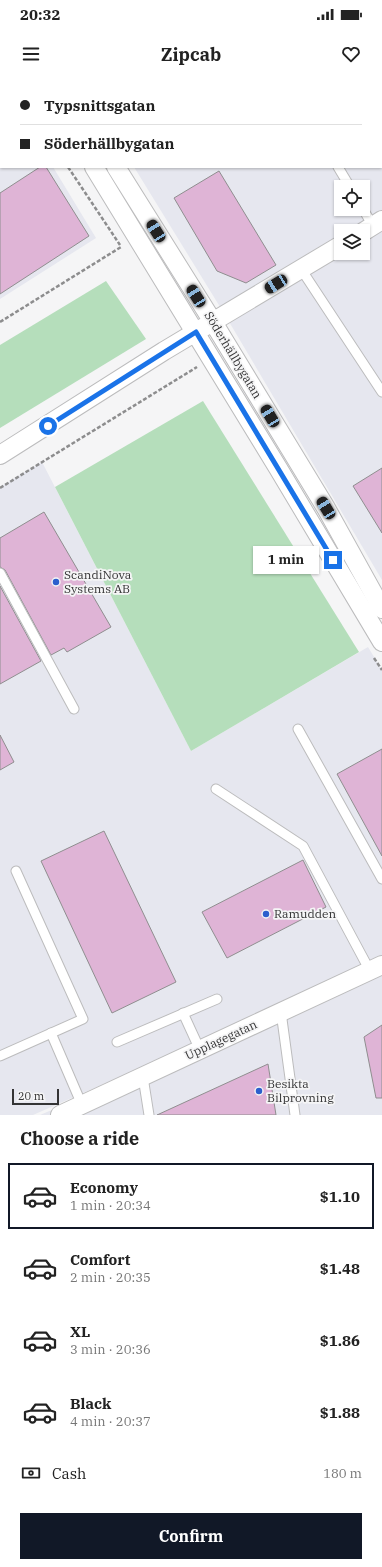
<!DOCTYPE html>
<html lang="en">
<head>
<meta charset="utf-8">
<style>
	body { margin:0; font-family:"IBM Plex Serif",serif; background:#f2f2f2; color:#222; height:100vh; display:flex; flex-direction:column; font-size:15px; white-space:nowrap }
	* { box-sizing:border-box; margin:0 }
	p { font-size:13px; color:#767676 }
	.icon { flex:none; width:22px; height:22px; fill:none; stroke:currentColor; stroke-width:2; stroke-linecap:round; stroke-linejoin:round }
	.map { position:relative; height:1035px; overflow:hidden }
	.details { display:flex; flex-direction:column; background:#fff; flex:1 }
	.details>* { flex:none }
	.top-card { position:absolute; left:0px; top:0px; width:382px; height:88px; box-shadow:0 1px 3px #0004; display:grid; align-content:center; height:88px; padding:0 20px; background:#fff }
	.fabs { position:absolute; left:334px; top:100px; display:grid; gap:8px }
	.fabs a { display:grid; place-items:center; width:36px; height:36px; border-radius:0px; background:#fff; box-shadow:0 1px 3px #0004; font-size:20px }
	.scale { position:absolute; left:12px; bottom:10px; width:47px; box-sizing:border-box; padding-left:4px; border:2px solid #343435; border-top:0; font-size:11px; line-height:14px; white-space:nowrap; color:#343435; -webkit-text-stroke:3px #f5f5f6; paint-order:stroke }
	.end { position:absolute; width:18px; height:18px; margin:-9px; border:5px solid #1a73e8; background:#fff; box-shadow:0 0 0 2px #fff }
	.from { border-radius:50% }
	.bubble { position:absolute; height:28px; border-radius:0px; background:#fff; box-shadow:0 1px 3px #0004; font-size:13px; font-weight:700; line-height:28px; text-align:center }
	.car { position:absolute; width:12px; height:24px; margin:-12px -6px; border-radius:5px; box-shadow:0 0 3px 1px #0007; background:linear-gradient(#222 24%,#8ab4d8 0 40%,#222 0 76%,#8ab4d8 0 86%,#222 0) }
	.top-card b { display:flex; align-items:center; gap:14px; height:38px; font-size:15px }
	.top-card b+b { border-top:1px solid #e0e0e0 }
	.top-card i { width:10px; height:10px; background:#222 }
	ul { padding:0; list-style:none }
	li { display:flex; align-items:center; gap:12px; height:66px; margin:0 8px 6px; padding:0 12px; border:2px solid transparent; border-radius:0px }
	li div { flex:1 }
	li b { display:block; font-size:15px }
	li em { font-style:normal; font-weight:700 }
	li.on { border-color:#111827 }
	li>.icon { width:36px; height:36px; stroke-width:1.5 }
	h2 { padding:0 20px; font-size:18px; line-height:48px }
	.pay { display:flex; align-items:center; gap:10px; height:44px; padding:0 20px; font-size:15px }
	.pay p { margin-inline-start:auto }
	.action { display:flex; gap:8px; margin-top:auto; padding:8px 20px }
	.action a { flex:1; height:46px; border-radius:0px; background:#111827; color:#fff; font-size:16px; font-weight:700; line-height:46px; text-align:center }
	.status { display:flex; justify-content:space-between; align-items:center; height:28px; padding:0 20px; background:#fff; direction:ltr }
	.status svg { height:11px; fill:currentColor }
	header { display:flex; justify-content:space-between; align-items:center; height:52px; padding:0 20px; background:#fff; font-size:18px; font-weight:700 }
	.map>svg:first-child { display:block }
</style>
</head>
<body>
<div class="status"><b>20:32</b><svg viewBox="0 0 49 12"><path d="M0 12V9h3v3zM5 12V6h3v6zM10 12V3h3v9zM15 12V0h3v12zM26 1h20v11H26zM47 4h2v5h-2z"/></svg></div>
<header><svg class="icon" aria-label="menu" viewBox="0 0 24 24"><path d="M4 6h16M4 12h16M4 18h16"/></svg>Zipcab<svg class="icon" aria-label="heart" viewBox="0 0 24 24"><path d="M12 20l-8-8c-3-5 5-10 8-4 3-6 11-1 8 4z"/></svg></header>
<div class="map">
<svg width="382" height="1035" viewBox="0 0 382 1035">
	<rect width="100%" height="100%" fill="#f5f5f6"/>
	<!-- built -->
	<g fill="#e6e7ef" fill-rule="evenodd">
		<polygon points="0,0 1,87 53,87 96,158 0,219"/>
		<path d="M80 0H382V500L225 235 134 87H381V1ZM341 107H363V129H341ZM341 151H363V173H341Z"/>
		<polygon points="42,382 191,671 368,567 382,590 382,1035 40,1035 289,929 372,886 33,1035 0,1035 0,407"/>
	</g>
	<!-- green -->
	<g fill="#b5debb">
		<polygon points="106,201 146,259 0,348 0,265"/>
		<polygon points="203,321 359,572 191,671 55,407"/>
	</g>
	<!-- building -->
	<g fill="#dfb4d6" stroke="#8f8e8f">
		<polygon points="40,87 46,87 89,156 0,214 0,113"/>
		<polygon points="219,91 276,185 246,203 217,191 174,118"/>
		<polygon points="382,388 382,453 353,406"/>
		<polygon points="44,432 111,547 67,572 64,568 51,575 5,490 0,487 0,458"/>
		<polygon points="0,506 41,581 0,604"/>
		<polygon points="0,655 14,682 0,690"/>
		<polygon points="382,669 382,776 337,694"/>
		<polygon points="104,751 176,902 112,933 41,781"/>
		<polygon points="303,780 326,827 227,878 202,832"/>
		<polygon points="382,945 382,1018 376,1018 364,957"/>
		<polygon points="268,984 276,1035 157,1035"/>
	</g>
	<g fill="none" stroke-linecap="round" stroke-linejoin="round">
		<defs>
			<g id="service">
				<polyline points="287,0 287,1"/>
				<polyline points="17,1 18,0"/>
				<polyline points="0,11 1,11"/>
				<polyline points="381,12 382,11"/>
				<polyline points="338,87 350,107"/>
				<polyline points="363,129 373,146"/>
				<polyline points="301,189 382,312"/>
				<polyline points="0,493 74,629"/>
				<polyline points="298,649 382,799"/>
				<polyline points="216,709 303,766 370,891"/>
				<polyline points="281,932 295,1035"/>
				<polyline points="183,933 200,970"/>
				<polyline points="51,953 82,1025"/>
				<polyline points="117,962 217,919"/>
				<polyline points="0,976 83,939 16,791"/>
				<polyline points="143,997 149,1035"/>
			</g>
			<g id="minor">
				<polyline points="41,0 41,1"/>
				<polyline points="61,0 62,1"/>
				<polyline points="94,87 278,388 382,562"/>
				<polyline points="116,87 213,242 326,428 382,529"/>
				<polyline points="363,152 382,140"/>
				<polyline points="0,375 164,271 341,165"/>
				<polyline points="60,1035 382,885"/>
			</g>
		</defs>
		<!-- service casing -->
		<use href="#service" stroke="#bcbcbd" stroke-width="11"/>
		<!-- minor casing -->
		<use href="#minor" stroke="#bcbcbd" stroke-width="20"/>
		<!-- path -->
		<g stroke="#8d8d8e" stroke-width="2.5" stroke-dasharray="4 2" stroke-linecap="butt">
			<polyline points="80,0 81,1"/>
			<polyline points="68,87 120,165"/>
			<polyline points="0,242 121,167"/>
			<polyline points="0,408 197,287"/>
			<polyline points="374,578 382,590"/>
		</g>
		<!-- service -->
		<use href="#service" stroke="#fff" stroke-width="9"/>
		<!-- minor -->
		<use href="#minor" stroke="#fff" stroke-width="18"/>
	</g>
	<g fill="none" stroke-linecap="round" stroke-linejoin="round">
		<!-- route -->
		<polyline stroke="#1a73e8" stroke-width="5" points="48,346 196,252 333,480"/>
	</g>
	<!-- markers -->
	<g fill="#2c5fcd" stroke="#f5f5f6" stroke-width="1.5">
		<circle cx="56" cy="502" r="4"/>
		<circle cx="266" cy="834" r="4"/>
		<circle cx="259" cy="1011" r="4"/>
	</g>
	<g text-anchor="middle" stroke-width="3.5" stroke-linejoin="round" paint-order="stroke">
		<!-- street labels -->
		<g font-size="12" fill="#343435" stroke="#f5f5f6">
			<text transform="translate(233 275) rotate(59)" y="4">Söderhällbygatan</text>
			<text transform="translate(221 960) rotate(-25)" y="4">Upplagegatan</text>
		</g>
		<!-- poi labels -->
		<g font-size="12" fill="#343435" stroke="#f5f5f6" text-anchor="start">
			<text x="64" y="499">ScandiNova<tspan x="64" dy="14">Systems AB</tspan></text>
			<text x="274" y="838">Ramudden</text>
			<text x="267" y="1008">Besikta<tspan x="267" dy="14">Bilprovning</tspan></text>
		</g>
	</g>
</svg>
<div class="fabs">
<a><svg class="icon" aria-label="locate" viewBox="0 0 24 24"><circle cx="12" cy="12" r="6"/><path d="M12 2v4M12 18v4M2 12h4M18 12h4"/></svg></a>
<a><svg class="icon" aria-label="layers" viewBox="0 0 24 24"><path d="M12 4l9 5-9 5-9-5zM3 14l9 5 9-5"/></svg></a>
</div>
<div class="scale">20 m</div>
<i class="end from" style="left:48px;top:346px"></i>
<i class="end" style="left:333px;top:480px"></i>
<div class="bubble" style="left:253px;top:466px;width:66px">1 min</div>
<i class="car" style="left:156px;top:151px;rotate:328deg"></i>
<i class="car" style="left:276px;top:204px;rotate:238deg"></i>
<i class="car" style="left:196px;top:216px;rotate:328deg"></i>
<i class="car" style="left:270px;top:336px;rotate:329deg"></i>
<i class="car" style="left:326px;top:428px;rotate:329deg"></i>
<div class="top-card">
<b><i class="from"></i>Typsnittsgatan</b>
<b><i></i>Söderhällbygatan</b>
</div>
</div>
<section class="details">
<h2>Choose a ride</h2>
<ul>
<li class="on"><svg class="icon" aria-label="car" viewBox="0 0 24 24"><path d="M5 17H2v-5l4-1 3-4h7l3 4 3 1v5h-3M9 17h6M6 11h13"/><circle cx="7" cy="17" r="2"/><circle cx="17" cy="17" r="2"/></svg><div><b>Economy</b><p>1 min · 20:34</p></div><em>$1.10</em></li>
<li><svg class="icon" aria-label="car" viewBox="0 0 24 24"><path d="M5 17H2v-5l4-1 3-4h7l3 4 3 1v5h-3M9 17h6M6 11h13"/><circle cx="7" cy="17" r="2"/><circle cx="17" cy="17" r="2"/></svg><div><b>Comfort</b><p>2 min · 20:35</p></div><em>$1.48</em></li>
<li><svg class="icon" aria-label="car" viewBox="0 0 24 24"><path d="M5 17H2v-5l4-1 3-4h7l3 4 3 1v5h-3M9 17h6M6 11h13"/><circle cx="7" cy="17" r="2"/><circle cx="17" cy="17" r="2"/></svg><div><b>XL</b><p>3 min · 20:36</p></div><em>$1.86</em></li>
<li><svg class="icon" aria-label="car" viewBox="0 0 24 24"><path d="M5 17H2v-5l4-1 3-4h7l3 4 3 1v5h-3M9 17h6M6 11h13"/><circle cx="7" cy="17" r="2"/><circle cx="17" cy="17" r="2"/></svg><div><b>Black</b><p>4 min · 20:37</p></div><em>$1.88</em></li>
</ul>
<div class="pay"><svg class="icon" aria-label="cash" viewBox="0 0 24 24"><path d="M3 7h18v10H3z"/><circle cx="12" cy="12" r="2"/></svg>Cash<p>180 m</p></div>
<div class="action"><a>Confirm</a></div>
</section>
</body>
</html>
